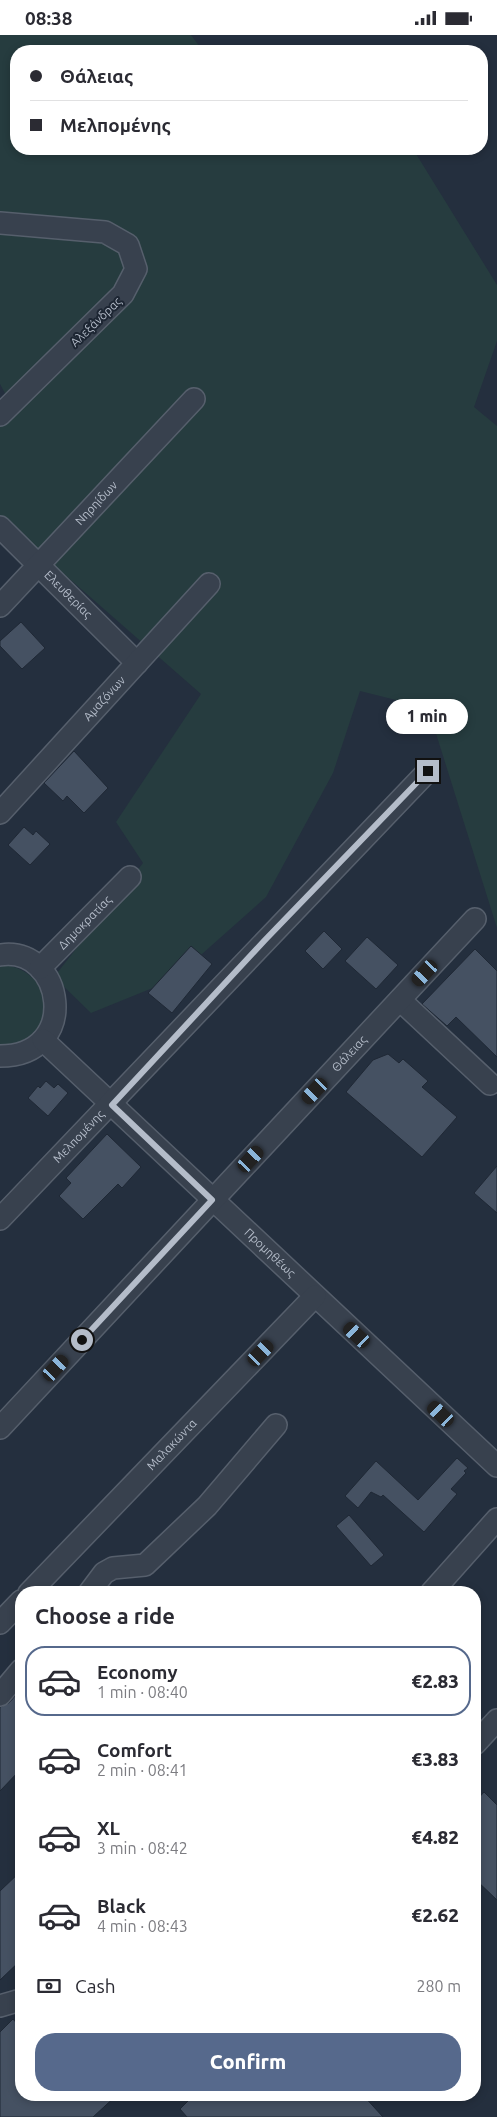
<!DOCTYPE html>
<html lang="en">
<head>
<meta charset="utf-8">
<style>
	body { margin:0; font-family:Ubuntu,sans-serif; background:#f2f2f3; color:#2b2b33; height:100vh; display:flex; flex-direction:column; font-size:19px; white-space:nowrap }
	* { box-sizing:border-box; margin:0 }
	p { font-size:16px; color:#7c7c81 }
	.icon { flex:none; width:28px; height:28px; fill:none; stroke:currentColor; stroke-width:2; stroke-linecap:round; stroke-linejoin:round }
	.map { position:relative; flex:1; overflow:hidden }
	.drawer { position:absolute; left:15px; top:1551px; width:466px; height:515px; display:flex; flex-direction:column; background:#fff; border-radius:20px; box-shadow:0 2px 8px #0003 }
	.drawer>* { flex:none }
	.guide { position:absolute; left:10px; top:10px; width:478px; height:110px; border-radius:20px; box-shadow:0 2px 8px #0003; display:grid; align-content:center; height:110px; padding:0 20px; background:#fff }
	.end { position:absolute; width:22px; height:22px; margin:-11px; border:6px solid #b4bcc9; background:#111; box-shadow:0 0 0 2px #111 }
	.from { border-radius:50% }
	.bubble { position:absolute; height:35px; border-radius:18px; background:#fff; box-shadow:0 2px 8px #0003; font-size:16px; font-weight:800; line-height:35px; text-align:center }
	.car { position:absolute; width:15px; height:30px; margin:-15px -8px; border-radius:6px; box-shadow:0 0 4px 1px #0007; background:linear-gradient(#222 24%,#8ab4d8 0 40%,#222 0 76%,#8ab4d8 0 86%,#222 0) }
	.guide b { display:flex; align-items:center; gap:18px; height:48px; font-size:19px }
	.guide b+b { border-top:1px solid #e1e1e2 }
	.guide i { width:12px; height:12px; background:#2b2b33 }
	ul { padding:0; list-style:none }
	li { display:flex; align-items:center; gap:15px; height:70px; margin:0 10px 8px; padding:0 10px; border:2px solid transparent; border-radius:20px }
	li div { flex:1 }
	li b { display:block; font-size:19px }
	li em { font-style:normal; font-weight:800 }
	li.selected { border-color:#56698c }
	li>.icon { width:45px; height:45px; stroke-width:1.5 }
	h2 { padding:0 20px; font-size:22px; line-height:60px }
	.pay { display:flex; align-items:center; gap:12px; height:55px; padding:0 20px; font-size:19px }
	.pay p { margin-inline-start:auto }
	.button { display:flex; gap:10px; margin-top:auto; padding:10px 20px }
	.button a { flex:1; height:58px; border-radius:20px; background:#56698c; color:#fff; font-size:20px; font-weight:800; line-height:58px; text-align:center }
	.status { display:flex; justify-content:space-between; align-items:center; height:35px; padding:0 25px; background:#fff; direction:ltr }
	.status svg { height:14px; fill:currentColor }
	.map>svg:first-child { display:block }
</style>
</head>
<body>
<div class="status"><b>08:38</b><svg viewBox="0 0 49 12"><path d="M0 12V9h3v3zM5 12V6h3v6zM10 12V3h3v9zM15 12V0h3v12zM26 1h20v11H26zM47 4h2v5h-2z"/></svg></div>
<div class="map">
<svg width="497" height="2082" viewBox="0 0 497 2082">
	<rect width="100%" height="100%" fill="#242f3e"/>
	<!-- green -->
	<g fill="#263c3f">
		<polygon points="0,0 191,0 203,16 16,16 16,114 413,114 497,250 497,306 474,372 497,391 497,893 428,673 360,656 333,738 266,862 184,935 160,950 91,978 54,942 143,828 116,787 201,659 0,483 0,379 7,362 0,349"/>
		<path d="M0 930C45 931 63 984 23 1006 17 1009 7 1009 0 1010Z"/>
	</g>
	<!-- building -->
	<g fill="#455162" stroke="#1f2835">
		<polygon points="21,587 45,613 22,634 0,611 0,606"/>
		<polygon points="74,716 108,753 84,778 67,761 63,766 44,748"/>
		<polygon points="24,792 33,800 36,796 50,809 30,830 8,810"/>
		<polygon points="324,896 342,914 323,934 305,916"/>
		<polygon points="367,902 398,930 376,954 345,926"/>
		<polygon points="191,911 212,929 172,978 148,958"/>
		<polygon points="475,914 497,936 497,1022 456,982 447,991 422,969"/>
		<polygon points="388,1019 399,1028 403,1024 428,1046 422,1052 457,1082 422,1122 346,1057 373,1025"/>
		<polygon points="46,1046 54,1053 58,1049 68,1058 48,1081 28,1063 38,1051 40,1053"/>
		<polygon points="107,1099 141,1132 122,1153 118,1149 83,1184 59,1161 71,1148 66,1143"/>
		<polygon points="497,1131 497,1178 474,1158"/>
		<polygon points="457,1423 468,1433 464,1436 466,1438 451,1454 457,1459 424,1497 383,1460 381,1462 371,1457 358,1473 345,1461 376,1426 418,1465"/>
		<polygon points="349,1480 384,1520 371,1531 336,1491"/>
		<polygon points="21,1654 21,1734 0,1756 0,1672 9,1668"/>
		<polygon points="484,1757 497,1770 497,1865 475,1844 475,1767"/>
		<polygon points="21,1836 21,1925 0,1945 0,1856"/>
		<polygon points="13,1984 21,1993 21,2060 117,2060 93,2082 0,2082 0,1997"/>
		<polygon points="194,2060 363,2060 383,2082 187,2082 180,2074"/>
	</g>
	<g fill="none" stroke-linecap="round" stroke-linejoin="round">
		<defs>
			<g id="minor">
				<polyline points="0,188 105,197 128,210 136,234 123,259 0,380"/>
				<path id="s1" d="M0 492 137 628"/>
				<path id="s2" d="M0 571 194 364"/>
				<path id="s3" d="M0 778 209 549"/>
				<path d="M0 920C64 910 82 1021 0 1021"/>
				<path id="s4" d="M40 933 130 842"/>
				<polyline points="400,965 490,1049"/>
				<path id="s5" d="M43 1005 497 1431"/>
				<path id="s6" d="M0 1184 428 736"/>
				<path id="s7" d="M0 1393 475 884"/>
				<path id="s8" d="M29 1558 315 1261"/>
				<polyline points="89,1558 104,1538 113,1533 145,1530 207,1471 276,1390"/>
				<polyline points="431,1558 497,1484"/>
				<polyline points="0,1588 21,1566"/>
				<polyline points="0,1660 21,1635"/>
				<polyline points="475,1709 497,1685"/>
				<polyline points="0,1971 17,1966 21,1968"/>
			</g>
		</defs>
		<!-- minor casing -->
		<use href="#minor" stroke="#565f6c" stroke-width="24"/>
		<!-- minor -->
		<use href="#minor" stroke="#38414e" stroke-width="21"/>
	</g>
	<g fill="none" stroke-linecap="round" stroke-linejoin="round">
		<!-- route -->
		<polyline stroke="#b4bcc9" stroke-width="6" points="82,1305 212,1165 112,1070 265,905 428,736"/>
	</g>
	<g text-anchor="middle" stroke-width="4" stroke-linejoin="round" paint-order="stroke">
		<!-- street labels -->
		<g font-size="12" fill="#b4bcc9" stroke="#1d2633">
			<text transform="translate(96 287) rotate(-44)" y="4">Αλεξάνδρας</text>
			<text dy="4" stroke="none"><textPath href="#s2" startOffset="141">Νηρηίδων</textPath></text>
			<text dy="4" stroke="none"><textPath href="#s1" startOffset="96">Ελευθερίας</textPath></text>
			<text dy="4" stroke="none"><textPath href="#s3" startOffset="155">Αμαζόνων</textPath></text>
			<text dy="4" stroke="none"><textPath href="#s4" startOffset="64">Δημοκρατίας</textPath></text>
			<text dy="4" stroke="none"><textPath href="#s7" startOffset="512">Θάλειας</textPath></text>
			<text dy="4" stroke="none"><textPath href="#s6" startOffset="114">Μελπομένης</textPath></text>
			<text dy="4" stroke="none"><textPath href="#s5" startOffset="311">Προμηθέως</textPath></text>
			<text dy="4" stroke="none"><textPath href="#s8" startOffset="206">Μαλακώντα</textPath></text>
		</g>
	</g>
</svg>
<i class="end from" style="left:82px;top:1305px"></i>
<i class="end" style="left:428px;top:736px"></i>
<div class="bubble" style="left:386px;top:664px;width:82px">1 min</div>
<i class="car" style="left:425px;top:938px;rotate:223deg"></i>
<i class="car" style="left:315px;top:1056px;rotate:224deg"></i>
<i class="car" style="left:251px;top:1124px;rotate:43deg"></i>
<i class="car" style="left:357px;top:1300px;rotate:313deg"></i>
<i class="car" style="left:261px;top:1318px;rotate:44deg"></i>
<i class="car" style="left:56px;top:1333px;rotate:43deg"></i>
<i class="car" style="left:441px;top:1379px;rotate:313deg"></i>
<div class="guide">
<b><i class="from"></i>Θάλειας</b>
<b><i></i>Μελπομένης</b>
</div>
<section class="drawer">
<h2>Choose a ride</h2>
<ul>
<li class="selected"><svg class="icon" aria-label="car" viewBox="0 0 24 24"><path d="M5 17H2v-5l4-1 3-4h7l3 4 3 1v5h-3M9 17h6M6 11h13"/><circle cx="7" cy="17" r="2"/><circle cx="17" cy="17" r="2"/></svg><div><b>Economy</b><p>1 min · 08:40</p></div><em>€2.83</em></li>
<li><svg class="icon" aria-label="car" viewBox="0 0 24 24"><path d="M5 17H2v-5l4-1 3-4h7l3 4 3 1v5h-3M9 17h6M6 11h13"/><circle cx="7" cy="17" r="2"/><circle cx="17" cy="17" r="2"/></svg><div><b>Comfort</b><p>2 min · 08:41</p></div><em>€3.83</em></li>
<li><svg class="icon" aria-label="car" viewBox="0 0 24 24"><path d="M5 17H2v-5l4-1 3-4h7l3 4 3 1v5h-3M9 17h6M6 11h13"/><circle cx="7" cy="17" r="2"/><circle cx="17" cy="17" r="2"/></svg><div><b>XL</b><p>3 min · 08:42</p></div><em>€4.82</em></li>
<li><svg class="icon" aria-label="car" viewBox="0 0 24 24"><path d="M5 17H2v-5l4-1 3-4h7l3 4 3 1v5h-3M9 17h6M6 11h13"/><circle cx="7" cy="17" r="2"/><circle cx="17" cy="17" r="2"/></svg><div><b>Black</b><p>4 min · 08:43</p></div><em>€2.62</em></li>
</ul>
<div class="pay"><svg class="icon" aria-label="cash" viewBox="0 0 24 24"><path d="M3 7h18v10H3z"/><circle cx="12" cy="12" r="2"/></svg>Cash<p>280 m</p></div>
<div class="button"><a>Confirm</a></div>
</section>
</div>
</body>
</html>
